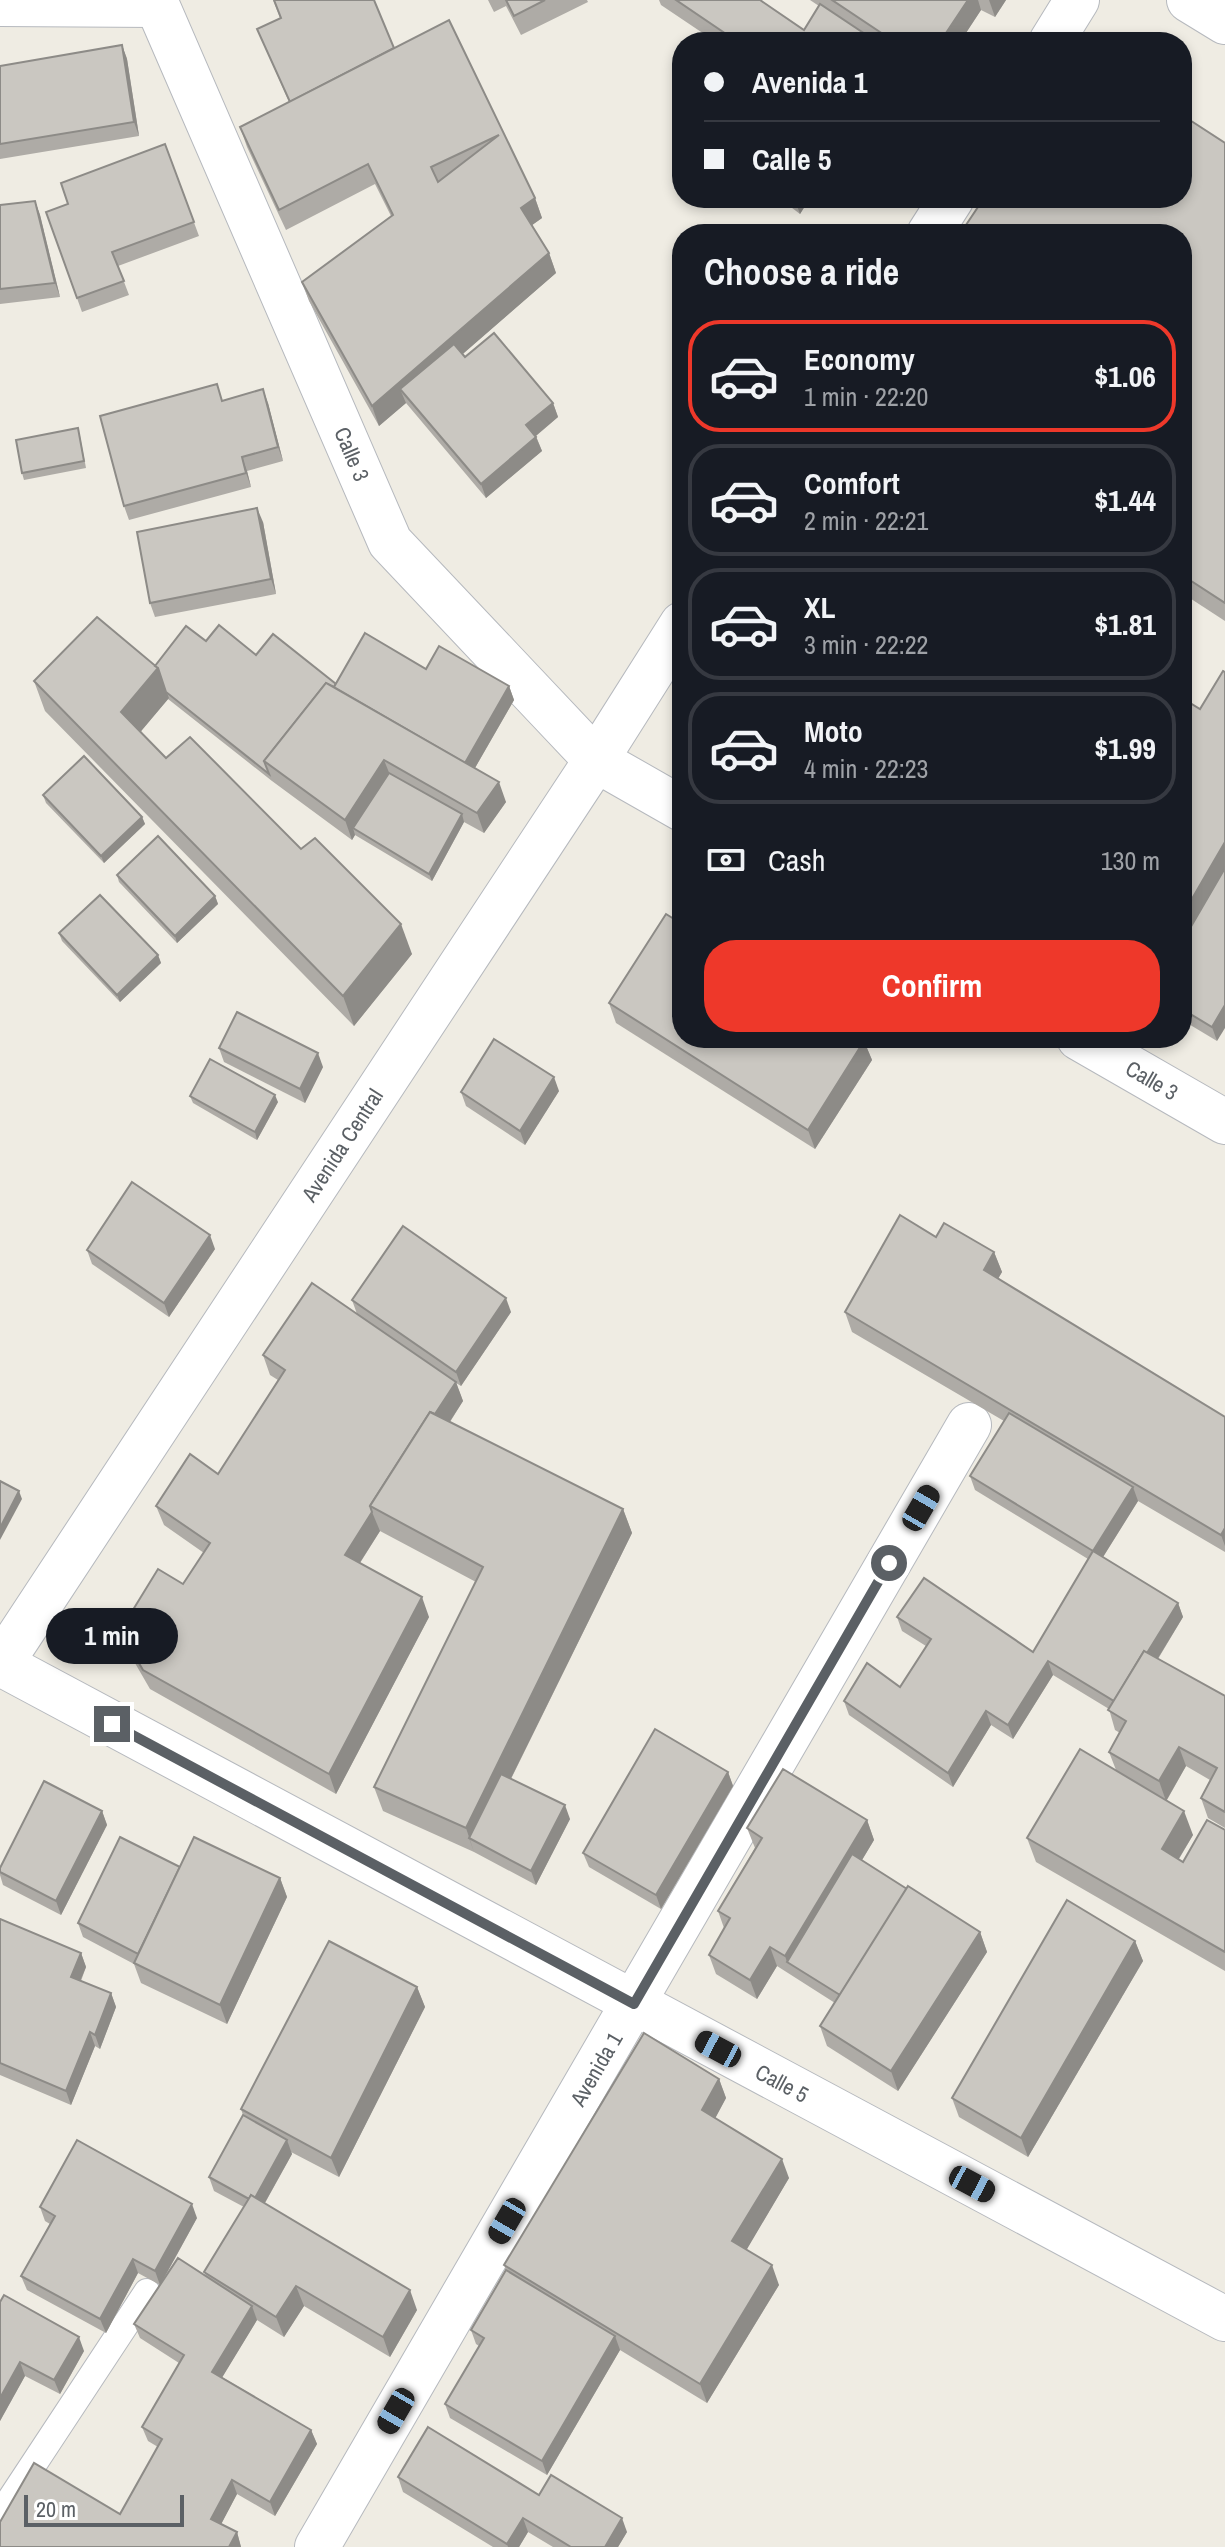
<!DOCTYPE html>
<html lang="en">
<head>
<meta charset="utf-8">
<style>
	body { margin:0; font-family:"Archivo Narrow",sans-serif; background:#242831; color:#f1f3f6; height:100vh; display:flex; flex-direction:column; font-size:30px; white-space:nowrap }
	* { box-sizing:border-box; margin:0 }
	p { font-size:26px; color:#9ea1a6 }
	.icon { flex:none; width:44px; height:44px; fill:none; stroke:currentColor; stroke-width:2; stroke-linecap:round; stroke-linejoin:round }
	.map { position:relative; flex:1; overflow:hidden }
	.panel { position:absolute; left:672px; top:224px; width:520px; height:824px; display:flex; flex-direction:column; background:#171b24; border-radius:32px; box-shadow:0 4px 12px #0003 }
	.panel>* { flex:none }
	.banner { position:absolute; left:672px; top:32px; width:520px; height:176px; border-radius:32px; box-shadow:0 4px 12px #0003; display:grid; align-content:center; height:176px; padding:0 32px; background:#171b24 }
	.scale { position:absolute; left:24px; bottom:20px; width:160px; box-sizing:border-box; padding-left:8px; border:4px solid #5b6065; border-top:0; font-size:22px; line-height:28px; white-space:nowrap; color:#5b6065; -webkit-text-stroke:6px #fff; paint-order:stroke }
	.end { position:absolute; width:36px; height:36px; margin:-18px; border:10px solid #5b6065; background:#fff; box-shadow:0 0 0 4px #fff }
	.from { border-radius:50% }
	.bubble { position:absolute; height:56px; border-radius:28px; background:#171b24; box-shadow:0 4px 12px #0003; font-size:26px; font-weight:700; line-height:56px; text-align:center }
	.car { position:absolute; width:24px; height:48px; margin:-24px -12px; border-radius:10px; box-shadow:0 0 6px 2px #0007; background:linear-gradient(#222 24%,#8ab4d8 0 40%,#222 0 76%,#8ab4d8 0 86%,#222 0) }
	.banner b { display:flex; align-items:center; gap:28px; height:76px; font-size:30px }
	.banner b+b { border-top:2px solid #363941 }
	.banner i { width:20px; height:20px; background:#f1f3f6 }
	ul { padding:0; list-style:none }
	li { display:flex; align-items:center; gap:24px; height:112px; margin:0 16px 12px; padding:0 16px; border:4px solid #363941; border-radius:32px }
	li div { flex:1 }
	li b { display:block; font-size:30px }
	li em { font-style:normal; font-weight:700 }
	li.current { border-color:#ee382a }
	li>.icon { width:72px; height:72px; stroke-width:1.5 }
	h2 { padding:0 32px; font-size:36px; line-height:96px }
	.pay { display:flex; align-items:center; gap:20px; height:88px; padding:0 32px; font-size:30px }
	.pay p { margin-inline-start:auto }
	.action { display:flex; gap:16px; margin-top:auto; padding:16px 32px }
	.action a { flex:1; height:92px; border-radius:32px; background:#ee382a; color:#fff; font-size:32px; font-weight:700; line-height:92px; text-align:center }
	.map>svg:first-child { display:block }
</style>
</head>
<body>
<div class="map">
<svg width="1225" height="2547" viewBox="0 0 1225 2547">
	<rect width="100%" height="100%" fill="#efece3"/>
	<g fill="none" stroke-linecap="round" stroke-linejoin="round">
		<defs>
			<polyline id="lane" points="0,2515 147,2292"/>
			<g id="street">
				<polyline points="155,0 390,542 596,760 682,809"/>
				<polyline points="1189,0 1225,22"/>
				<polyline points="0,4 157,5"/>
				<polyline points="1051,42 1077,0"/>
				<polyline points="929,234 952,198"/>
				<polyline points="1079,1038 1225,1122"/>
				<polyline points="1,1664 1225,2319"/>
				<polyline points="0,1665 596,760 682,624"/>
				<polyline points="317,2547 969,1425"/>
			</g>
		</defs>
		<!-- lane casing -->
		<use href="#lane" stroke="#b6b9be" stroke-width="28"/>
		<!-- street casing -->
		<use href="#street" stroke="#b6b9be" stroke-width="46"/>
		<!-- lane -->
		<use href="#lane" stroke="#fff" stroke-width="26"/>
		<!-- street -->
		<use href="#street" stroke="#fff" stroke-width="44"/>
	</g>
	<!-- wall -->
	<g fill="#aeaba6">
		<polygon points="273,0 374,0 394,48 449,20 535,198 542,218 532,225 549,253 556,273 462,354 465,357 553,403 558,417 536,436 542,451 486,498 406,403 379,426 309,301 302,282 391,216 375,184 286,230 247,147 240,127 289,102 257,29 280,18"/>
		<polygon points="488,0 587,0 588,2 521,35 506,6 494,12"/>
		<polygon points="659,0 760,0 804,30 819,6 810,0 1006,0 995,17 981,10 960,42 716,42 661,5"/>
		<polygon points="122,45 127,59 139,136 0,159 0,66"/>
		<polygon points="1225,143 1225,621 1182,593 1182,234"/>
		<polygon points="165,144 199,236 118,266 129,295 82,312 46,212 68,204"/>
		<polygon points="779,198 810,198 800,214"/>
		<polygon points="35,201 40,215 60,297 0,304 0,205"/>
		<polygon points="223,400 268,403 283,461 247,471 251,487 129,520 124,506"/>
		<polygon points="80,436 86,468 24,480 22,473"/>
		<polygon points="263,522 276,594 155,617 150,603"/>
		<polygon points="206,641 256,655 336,684 426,669 509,686 514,700 475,768 506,802 484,833 464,822 432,881 355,835 352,840 272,781 168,699 140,732 166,758 301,849 412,954 354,1026 45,711 34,681 155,666"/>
		<polygon points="1182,698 1217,1041 1182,1020"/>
		<polygon points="43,795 142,817 145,824 104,863 46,803"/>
		<polygon points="117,875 215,896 218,904 177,943 119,882"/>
		<polygon points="59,933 158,955 161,963 120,1002 62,941"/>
		<polygon points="609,1003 864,1041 872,1060 815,1149 616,1023"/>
		<polygon points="219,1048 323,1067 305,1103 224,1062"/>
		<polygon points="559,1091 525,1145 466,1106 461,1092"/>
		<polygon points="190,1096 278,1102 257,1140 193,1103"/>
		<polygon points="936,1237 994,1252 1002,1272 998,1279 1225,1417 1225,1552 1138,1501 1103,1557 1178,1603 1183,1617 1158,1659 1225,1696 1225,1828 1208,1818 1201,1798 1210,1780 1186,1766 1167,1800 1193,1835 1179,1859 1183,1862 1225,1830 1225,1971 1036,1862 1027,1838 1116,1770 1109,1752 1120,1733 1115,1730 1109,1709 1053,1675 1013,1739 991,1725 953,1787 849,1715 844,1701 900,1687 926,1646 902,1631 897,1617 1033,1652 1088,1559 975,1490 970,1476 1004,1421 852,1332 845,1312"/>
		<polygon points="215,1249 169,1317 92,1264 87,1250"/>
		<polygon points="352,1300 511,1312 461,1386 456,1383 463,1401 450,1422 623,1509 632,1533 511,1779 570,1819 536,1885 474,1852 383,1811 374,1787 476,1582 380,1531 360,1563 429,1617 336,1794 150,1689 128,1651 120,1631 183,1584 204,1553 164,1525 156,1506 218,1474 278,1380 270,1375 263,1355 357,1314"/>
		<polygon points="728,1772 733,1786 661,1909 589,1867 583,1853"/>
		<polygon points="102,1811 107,1825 61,1915 3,1885 0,1875 0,1868"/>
		<polygon points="867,1820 874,1840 862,1860 907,1889 980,1932 987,1952 898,2091 827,2046 820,2026 835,2003 777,1966 757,1999 716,1974 709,1955 724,1928 718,1911 755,1848 747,1828"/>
		<polygon points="180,1867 280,1878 287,1897 227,2024 141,1983 134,1964 83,1937 78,1923"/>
		<polygon points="0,1919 81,1953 86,1967 81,1981 111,1993 116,2007 100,2049 95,2046 71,2105 0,2075"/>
		<polygon points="1135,1941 1143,1961 1028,2157 959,2117 952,2098"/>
		<polygon points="417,1987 425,2007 339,2177 291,2152 292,2154 265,2203 417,2310 390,2357 304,2306 284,2337 257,2320 222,2377 311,2430 317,2444 275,2516 237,2494 221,2524 237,2532 241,2547 0,2547 120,2514 158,2447 148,2441 142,2427 179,2363 140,2338 134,2324 160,2285 138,2273 106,2333 27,2290 21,2276 50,2224 45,2221 40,2207 197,2218 162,2282 206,2276 204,2272 244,2207 214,2191 209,2177 243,2115 241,2109"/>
		<polygon points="719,2079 726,2098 715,2118 789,2178 746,2250 779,2285 707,2403 620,2350 547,2475 450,2418 445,2404 479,2346 476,2344 471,2330 506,2270 504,2265"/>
		<polygon points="0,2302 84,2351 60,2394 25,2376 0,2421"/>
		<polygon points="398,2477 539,2495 627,2532 618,2547 553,2547 528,2532 519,2547 493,2547 403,2492"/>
	</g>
	<!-- shaded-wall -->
	<g fill="#8d8b87">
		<polygon points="968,0 978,0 981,10 960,42 940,42"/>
		<polygon points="989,0 1006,0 995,17"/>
		<polygon points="122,45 127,59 139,136 134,122"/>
		<polygon points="535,198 542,218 528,228 521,208"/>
		<polygon points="796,198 810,198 800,214 795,200"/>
		<polygon points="35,201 40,215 60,297 55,283"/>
		<polygon points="549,253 556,273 410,400 400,389 406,403 379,426 372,406"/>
		<polygon points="263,389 268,403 283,461 278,447"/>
		<polygon points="553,403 558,417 532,439 526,425"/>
		<polygon points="536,437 542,451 486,498 481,484"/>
		<polygon points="242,457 247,471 251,487 246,473"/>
		<polygon points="257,508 263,522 276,594 271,579"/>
		<polygon points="158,668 169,698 132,742 121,712"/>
		<polygon points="509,686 514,700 468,780 463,766"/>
		<polygon points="384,760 392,780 353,828 355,835 352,840 345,820"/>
		<polygon points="499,782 506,802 484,833 477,813"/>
		<polygon points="462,814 464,822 432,881 429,874"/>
		<polygon points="142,817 145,824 104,863 101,856"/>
		<polygon points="1225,842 1225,875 1182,948 1182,916"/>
		<polygon points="215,896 218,904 177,943 175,936"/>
		<polygon points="401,924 412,954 354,1026 343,996"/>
		<polygon points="158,955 161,963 120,1002 117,995"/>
		<polygon points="1225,1005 1225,1028 1217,1041 1212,1027"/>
		<polygon points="864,1041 872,1060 815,1149 808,1130"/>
		<polygon points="318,1053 323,1067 305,1103 300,1089"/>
		<polygon points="554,1077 559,1091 525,1145 520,1131"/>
		<polygon points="275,1095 278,1102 257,1140 255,1132"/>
		<polygon points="210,1235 215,1249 169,1317 164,1303"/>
		<polygon points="994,1252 1002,1272 991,1290 984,1270"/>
		<polygon points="506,1298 511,1312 461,1386 456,1372"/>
		<polygon points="456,1382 463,1401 389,1516 375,1509"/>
		<polygon points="1133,1487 1138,1501 1098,1565 1093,1551"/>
		<polygon points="19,1491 22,1499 0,1540 0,1528"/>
		<polygon points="623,1509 632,1533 479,1843 469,1838 474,1852 466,1828"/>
		<polygon points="372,1512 380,1531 352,1575 345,1555"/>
		<polygon points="1225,1528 1225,1546 1221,1535"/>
		<polygon points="422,1597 429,1617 336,1794 329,1774"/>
		<polygon points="1178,1603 1183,1617 1122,1717 1117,1703"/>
		<polygon points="1048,1661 1053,1675 1013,1739 1008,1725"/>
		<polygon points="986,1711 991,1725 953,1787 948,1773"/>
		<polygon points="1179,1747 1186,1766 1166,1801 1159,1781"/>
		<polygon points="728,1772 733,1786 661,1909 656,1895"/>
		<polygon points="565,1805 570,1819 536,1885 531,1871"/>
		<polygon points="102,1811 107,1825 61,1915 56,1901"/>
		<polygon points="1184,1811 1193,1835 1170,1873 1162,1849"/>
		<polygon points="867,1820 874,1840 797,1968 787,1962 785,1956"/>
		<polygon points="280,1878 287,1897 227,2024 220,2005"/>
		<polygon points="980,1932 987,1952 898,2091 891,2071"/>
		<polygon points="1135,1941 1143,1961 1028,2157 1021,2138"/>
		<polygon points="770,1947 777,1966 757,1999 750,1980"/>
		<polygon points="81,1953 86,1967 76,1991 71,1977"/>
		<polygon points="417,1987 425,2007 339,2177 331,2158"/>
		<polygon points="111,1993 116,2007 100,2049 95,2035"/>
		<polygon points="90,2032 95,2046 71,2105 66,2091"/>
		<polygon points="719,2079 726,2098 709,2130 702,2110"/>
		<polygon points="287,2140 292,2154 258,2215 253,2201"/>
		<polygon points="782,2159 789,2178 740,2261 732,2241"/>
		<polygon points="192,2204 197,2218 160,2285 155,2271"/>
		<polygon points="133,2259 138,2273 106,2333 100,2319"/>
		<polygon points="772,2265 779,2285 707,2403 700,2384"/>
		<polygon points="296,2286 304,2306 284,2337 276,2317"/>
		<polygon points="410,2290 417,2310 390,2357 383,2337"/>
		<polygon points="252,2306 257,2320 217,2386 212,2372"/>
		<polygon points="615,2336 620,2350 547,2475 542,2461"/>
		<polygon points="79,2337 84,2351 60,2394 54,2380"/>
		<polygon points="20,2362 25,2376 0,2421 0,2398"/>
		<polygon points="311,2430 317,2444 275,2516 270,2502"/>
		<polygon points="232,2480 237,2494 216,2534 211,2519"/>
		<polygon points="523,2518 528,2532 519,2547 508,2547 507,2544"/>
		<polygon points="622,2518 627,2532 618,2547 605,2547"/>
		<polygon points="237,2532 241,2547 229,2547"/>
	</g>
	<!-- building -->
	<g fill="#cac7c1" stroke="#8d8b87" stroke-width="2" fill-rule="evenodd">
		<polygon points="274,0 374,0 394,48 290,102 257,29 281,18"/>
		<polygon points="506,0 545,0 514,16"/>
		<polygon points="676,0 760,0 804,30 820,4 877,42 738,42"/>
		<polygon points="832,0 968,0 940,42 895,42"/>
		<path d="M449 20 535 198 521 208 549 253 372 406 302 282 393 215 368 164 279 210 240 127ZM499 135 438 182 431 167Z"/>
		<polygon points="122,45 134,122 0,144 0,66"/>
		<polygon points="1182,115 1225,143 1225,603 1182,575 1182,234 960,234 984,198 1182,198"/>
		<polygon points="165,144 194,222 112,252 124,281 77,298 46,212 68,204 61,183"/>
		<polygon points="35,201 55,283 0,289 0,205"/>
		<polygon points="494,333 553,403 526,425 536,437 481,484 400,389 454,344 465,357"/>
		<polygon points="217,384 222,401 263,389 278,447 242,457 246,473 124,506 100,416"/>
		<polygon points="78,428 84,461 22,473 16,440"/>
		<polygon points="257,508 271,579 150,603 137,532"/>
		<polygon points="97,617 158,668 121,712 166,758 190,737 301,849 315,838 401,924 343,996 34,681"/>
		<polygon points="219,625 256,655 273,634 336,684 334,687 326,683 264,761 269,774 166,692 158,668 155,666 186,626 206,641"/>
		<polygon points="365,633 426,669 439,646 509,686 465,763 334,687"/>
		<polygon points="1223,671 1225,672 1225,842 1182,916 1182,698 1200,709"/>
		<polygon points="326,683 499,782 477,813 384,760 345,820 264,761"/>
		<polygon points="84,756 142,817 101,856 43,795"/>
		<polygon points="389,773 462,814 429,874 353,828"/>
		<polygon points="158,836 215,896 175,936 117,875"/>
		<polygon points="1225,868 1225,1005 1212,1027 1182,1009 1182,942"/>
		<polygon points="100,895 158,955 117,995 59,933"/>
		<polygon points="666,914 682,924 682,1038 860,1038 864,1041 808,1130 609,1003"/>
		<polygon points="237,1012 318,1053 300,1089 219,1048"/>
		<polygon points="494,1039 554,1077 520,1131 461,1092"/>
		<polygon points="210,1059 275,1095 255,1132 190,1096"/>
		<polygon points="132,1182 210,1235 164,1303 87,1250"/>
		<polygon points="900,1215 936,1237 944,1223 994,1252 984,1270 1225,1417 1225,1528 1221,1535 845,1312"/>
		<polygon points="403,1226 506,1298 456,1372 352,1300"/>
		<polygon points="312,1283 456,1382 435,1414 430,1412 370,1506 372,1512 345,1555 422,1597 329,1774 143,1670 120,1631 158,1569 183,1584 210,1543 156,1506 190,1454 218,1474 285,1370 263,1355"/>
		<polygon points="430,1412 623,1509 466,1828 374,1787 483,1567 370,1506"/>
		<polygon points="1009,1413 1133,1487 1093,1551 970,1476"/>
		<polygon points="0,1481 19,1491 0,1528"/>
		<polygon points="1093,1551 1178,1603 1147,1653 1144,1651 1114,1701 1048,1661 1008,1725 986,1711 948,1773 844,1701 867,1663 900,1687 931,1639 897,1617 924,1578 1033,1652"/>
		<polygon points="1144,1651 1225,1696 1225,1812 1201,1798 1217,1768 1179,1747 1159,1781 1109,1752 1126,1721 1108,1710"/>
		<polygon points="655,1729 728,1772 656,1895 583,1853"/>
		<polygon points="1080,1749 1184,1811 1162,1849 1183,1862 1207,1820 1225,1830 1225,1952 1027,1838"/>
		<polygon points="783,1769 867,1820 785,1956 770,1947 750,1980 709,1955 730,1918 718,1911 762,1838 747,1828"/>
		<polygon points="501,1774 565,1805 531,1871 469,1838"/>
		<polygon points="44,1781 102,1811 56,1901 0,1872 0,1868"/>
		<polygon points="120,1837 180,1867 138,1954 78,1923"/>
		<polygon points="194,1837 280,1878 220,2005 134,1963"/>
		<polygon points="852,1854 907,1889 840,1995 787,1962"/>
		<polygon points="908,1886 980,1932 891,2071 820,2026"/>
		<polygon points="1067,1900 1135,1941 1021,2138 952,2098"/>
		<polygon points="0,1919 81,1953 71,1977 111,1993 95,2035 90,2032 66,2091 0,2063"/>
		<polygon points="329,1941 417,1987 331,2158 241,2109"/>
		<polygon points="644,2033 719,2079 702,2110 782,2159 732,2241 772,2265 700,2384 504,2265"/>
		<polygon points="243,2115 287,2140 255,2198 251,2195 249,2199 209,2177"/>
		<polygon points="77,2140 192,2204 155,2271 133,2259 100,2319 21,2276 55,2216 40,2207"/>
		<polygon points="251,2195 410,2290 383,2337 296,2286 276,2317 204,2272"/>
		<polygon points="178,2258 252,2306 212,2372 311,2430 270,2502 232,2480 211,2519 237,2532 229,2547 0,2547 0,2522 34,2463 120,2514 162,2439 142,2427 184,2355 134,2324"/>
		<polygon points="506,2270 615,2336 542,2461 445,2404 484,2338 471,2330"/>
		<polygon points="4,2295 79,2337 54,2380 20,2362 0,2398 0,2302"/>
		<polygon points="428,2427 539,2495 551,2475 622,2518 605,2547 571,2547 523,2518 507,2544 398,2477"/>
	</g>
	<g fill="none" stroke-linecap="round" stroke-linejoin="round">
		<!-- route -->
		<polyline stroke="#5b6065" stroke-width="10" points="112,1724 634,2004 889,1563"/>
	</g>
	<g text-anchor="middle" stroke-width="6" stroke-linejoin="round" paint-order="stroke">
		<!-- street labels -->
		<g font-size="22" fill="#5b6065" stroke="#fff">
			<text transform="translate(352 454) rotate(67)" y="8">Calle 3</text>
			<text transform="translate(1152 1080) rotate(30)" y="8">Calle 3</text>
			<text transform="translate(342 1145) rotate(-57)" y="8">Avenida Central</text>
			<text transform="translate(596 2069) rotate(-60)" y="8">Avenida 1</text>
			<text transform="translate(782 2083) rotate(28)" y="8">Calle 5</text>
		</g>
	</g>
</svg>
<div class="scale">20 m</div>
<i class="end from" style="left:889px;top:1563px"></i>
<i class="end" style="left:112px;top:1724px"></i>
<div class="bubble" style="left:46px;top:1608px;width:132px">1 min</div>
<i class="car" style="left:921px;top:1508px;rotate:30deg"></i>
<i class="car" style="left:718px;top:2049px;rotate:298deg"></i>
<i class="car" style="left:972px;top:2184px;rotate:118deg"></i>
<i class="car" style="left:507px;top:2221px;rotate:210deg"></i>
<i class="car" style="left:396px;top:2411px;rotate:210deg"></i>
<div class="banner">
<b><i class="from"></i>Avenida 1</b>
<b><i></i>Calle 5</b>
</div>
<section class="panel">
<h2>Choose a ride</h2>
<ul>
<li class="current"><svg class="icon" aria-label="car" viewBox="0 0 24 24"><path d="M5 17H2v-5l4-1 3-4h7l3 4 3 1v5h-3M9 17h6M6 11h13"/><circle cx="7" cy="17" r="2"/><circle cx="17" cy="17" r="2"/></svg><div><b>Economy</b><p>1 min · 22:20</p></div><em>$1.06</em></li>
<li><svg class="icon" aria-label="car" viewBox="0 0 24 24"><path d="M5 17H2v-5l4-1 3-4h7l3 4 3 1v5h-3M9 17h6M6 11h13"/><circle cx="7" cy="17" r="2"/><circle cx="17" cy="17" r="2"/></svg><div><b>Comfort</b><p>2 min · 22:21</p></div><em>$1.44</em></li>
<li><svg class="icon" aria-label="car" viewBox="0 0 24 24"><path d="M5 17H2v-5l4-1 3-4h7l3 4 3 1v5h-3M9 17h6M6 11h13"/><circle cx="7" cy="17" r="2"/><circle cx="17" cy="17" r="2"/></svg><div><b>XL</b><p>3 min · 22:22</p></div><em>$1.81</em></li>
<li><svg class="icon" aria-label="car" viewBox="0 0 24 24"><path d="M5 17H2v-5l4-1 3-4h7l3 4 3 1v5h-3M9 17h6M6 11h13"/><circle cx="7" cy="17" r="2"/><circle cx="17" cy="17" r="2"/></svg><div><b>Moto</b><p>4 min · 22:23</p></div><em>$1.99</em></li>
</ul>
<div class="pay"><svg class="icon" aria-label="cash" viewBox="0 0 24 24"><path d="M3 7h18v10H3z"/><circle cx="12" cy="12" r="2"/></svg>Cash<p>130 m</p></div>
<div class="action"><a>Confirm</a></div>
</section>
</div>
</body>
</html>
